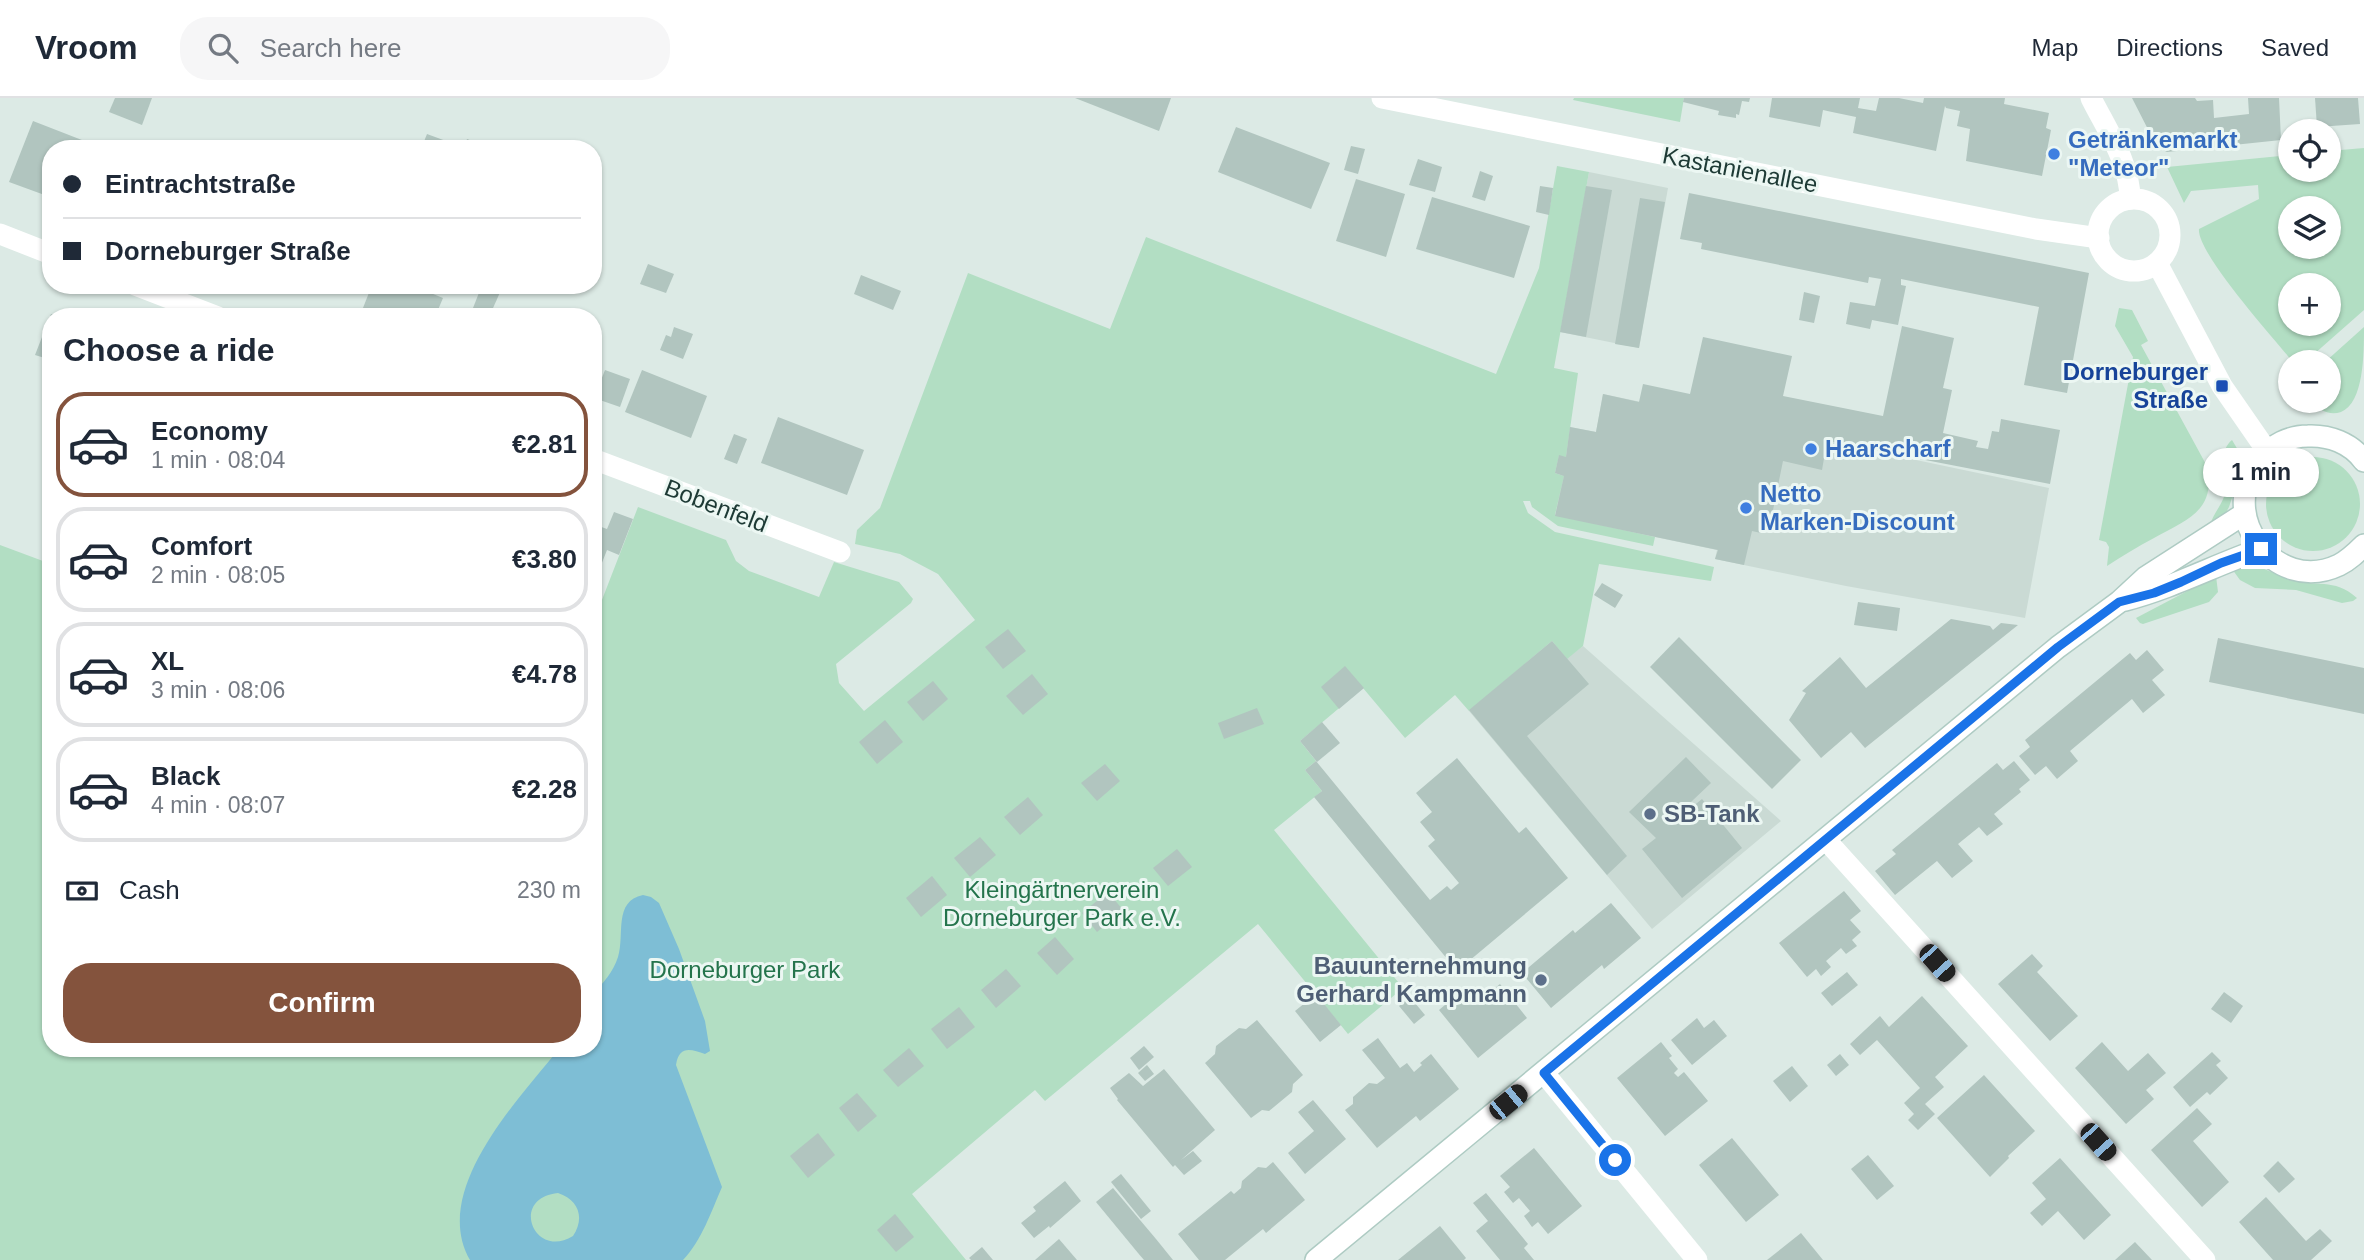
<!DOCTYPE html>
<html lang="en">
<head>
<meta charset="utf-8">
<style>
	body { margin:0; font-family:Helvetica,sans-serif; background:#f6f6f7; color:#1f2937; height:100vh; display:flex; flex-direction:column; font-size:26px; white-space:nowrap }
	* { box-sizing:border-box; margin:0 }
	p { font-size:23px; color:#747a83 }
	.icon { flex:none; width:38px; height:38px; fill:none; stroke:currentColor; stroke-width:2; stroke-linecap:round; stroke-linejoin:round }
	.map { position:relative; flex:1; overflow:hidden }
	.drawer { position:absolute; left:42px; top:210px; width:560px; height:749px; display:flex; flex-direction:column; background:#fff; border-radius:28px; box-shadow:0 2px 5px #0004 }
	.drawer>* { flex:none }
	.guide { position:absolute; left:42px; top:42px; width:560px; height:154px; border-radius:28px; box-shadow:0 2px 5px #0004; display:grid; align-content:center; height:154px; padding:0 21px; background:#fff }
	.controls { position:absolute; left:2278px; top:21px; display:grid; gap:14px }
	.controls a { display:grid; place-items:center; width:63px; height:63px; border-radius:50%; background:#fff; box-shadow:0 2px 5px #0004; font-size:35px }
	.end { position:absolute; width:32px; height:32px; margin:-16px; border:9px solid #1a73e8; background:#fff; box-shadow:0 0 0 4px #fff }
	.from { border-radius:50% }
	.bubble { position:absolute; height:49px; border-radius:24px; background:#fff; box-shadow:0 2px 5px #0004; font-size:23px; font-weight:800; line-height:49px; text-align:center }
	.car { position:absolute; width:21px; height:42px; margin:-21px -10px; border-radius:9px; box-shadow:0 0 5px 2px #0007; background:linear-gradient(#222 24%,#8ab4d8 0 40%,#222 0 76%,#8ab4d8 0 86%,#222 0) }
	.guide b { display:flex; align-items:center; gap:24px; height:66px; font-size:26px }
	.guide b+b { border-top:2px solid #e0e1e3 }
	.guide i { width:18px; height:18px; background:#1f2937 }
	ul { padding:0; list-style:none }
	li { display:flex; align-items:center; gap:21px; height:105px; margin:0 14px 10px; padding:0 7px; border:4px solid #e0e1e3; border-radius:28px }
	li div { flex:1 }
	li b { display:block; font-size:26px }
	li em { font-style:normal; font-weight:800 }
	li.current { border-color:#84533d }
	li>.icon { width:63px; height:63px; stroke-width:1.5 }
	h2 { padding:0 21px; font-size:32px; line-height:84px }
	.pay { display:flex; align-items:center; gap:18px; height:77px; padding:0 21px; font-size:26px }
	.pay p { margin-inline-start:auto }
	.action { display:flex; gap:14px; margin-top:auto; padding:14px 21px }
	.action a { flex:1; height:80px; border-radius:28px; background:#84533d; color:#fff; font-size:28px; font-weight:800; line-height:80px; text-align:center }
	header { display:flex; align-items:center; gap:42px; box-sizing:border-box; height:98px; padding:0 35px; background:#fff; border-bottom:2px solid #e0e1e3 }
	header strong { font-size:33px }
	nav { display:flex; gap:38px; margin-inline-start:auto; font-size:24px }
	.search { width:490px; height:63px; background:#f6f6f7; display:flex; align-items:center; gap:18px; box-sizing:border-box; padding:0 24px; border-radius:28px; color:#747a83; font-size:26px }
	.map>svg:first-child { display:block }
</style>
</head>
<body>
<header>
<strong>Vroom</strong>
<div class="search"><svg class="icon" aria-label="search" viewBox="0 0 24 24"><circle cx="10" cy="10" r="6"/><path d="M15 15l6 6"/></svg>Search here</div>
<nav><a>Map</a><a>Directions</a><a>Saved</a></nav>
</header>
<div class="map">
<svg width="2364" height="1162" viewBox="0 0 2364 1162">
	<rect width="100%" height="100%" fill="#dceae5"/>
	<!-- built -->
	<g fill="#cadad4">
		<polygon points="1589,74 1668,90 1639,250 1560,234"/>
		<polygon points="1603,296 2049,390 2025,520 1846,488 1715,461 1717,452 1555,418 1563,378 1555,375 1559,357 1566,358 1570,329 1596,334"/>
		<polygon points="1552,543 1567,560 1583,548 1781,723 1652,831 1469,613"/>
	</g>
	<!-- green -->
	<g fill="#b2dec3" fill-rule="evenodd">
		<polygon points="1574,0 1684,0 1680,24 1573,2"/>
		<path d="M2364 50V212L2305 264H2293C2275 242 2196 154 2199 131L2259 101 2258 87 2191 93 2184 105 2167 69 2291 57V72H2329V53ZM2291 110H2329V149H2291ZM2291 187H2329V226H2291Z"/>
		<polygon points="1557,68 1589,74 1554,270 1578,275 1566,359 1559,358 1555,375 1564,378 1555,417 1655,439 1653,448 1558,428 1532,409 1530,403 1523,403 1528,415 1555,434 1714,469 1711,483 1599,466 1583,548 1567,561 1552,543 1469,613 1455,597 1405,640 1363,590 1300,643 1316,663 1305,672 1322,693 1274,732 1403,890 1348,936 1258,826 1045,1003 1035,992 912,1096 966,1162 0,1162 0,447 51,466 51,950 593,950 593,525 638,409 726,442 736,463 749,473 819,499 834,464 899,484 913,501 911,505 836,566 839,585 864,613 975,522 938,476 900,456 855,446 857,432 880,410 968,175 1110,231 1146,139 1496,276 1539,170"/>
		<path d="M2119 210 2132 212 2148 243 2141 247 2208 370C2215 414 2186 422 2154 440 2137 449 2122 458 2107 468L2109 449 2106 444 2099 442 2133 259 2115 228Z"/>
		<path d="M2364 229C2364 255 2364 305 2341 314 2329 318 2319 312 2311 303H2329V264H2325Z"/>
		<path d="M2232 342 2238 352 2240 376 2229 409 2224 418 2210 428C2212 416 2224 406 2226 391 2229 372 2216 356 2232 342Z"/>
		<circle cx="2313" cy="406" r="47"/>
		<path d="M2247 466C2263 469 2274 476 2289 481 2315 490 2334 479 2357 500L2353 503 2342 505 2296 492 2255 490 2240 482 2232 471Z"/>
		<polygon points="2216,478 2218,494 2209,504 2143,526 2140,525 2136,520"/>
	</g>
	<!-- water -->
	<path fill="#7ebed5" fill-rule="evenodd" d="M643 797 651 799 659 805 679 851 705 923 710 953 705 956C691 951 679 947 676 967L722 1089C711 1114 702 1142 683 1162H470C430 1093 518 1002 558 952L557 950H593V896C604 884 613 874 618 859 625 837 613 803 643 797ZM558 1095C579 1102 585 1120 573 1138 534 1162 509 1100 558 1095Z"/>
	<!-- building -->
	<g fill="#b1c5bf">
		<polygon points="115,0 152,0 142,27 109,14"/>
		<polygon points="1075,0 1171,0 1159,33"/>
		<polygon points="1684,0 1750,0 1749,4 1742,3 1739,17 1736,16 1736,20 1718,17 1719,13 1683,4"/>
		<polygon points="1772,0 1860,0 1858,10 1876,13 1879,0 1899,0 1923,5 1924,0 2005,0 2004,6 2049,15 2046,30 2051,32 2042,78 1966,63 1970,31 1957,28 1960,13 1946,10 1945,8 1936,53 1853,35 1856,19 1832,14 1823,12 1820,29 1769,19"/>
		<polygon points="2132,0 2195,0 2197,3 2213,2 2214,20 2249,16 2248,0 2279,0 2281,42 2167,54 2157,49"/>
		<polygon points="2315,0 2358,0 2360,26 2317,29"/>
		<polygon points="33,23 105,51 51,51 51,112 46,110 50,99 9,84"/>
		<polygon points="1236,29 1330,65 1311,111 1218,74"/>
		<polygon points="427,36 446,43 443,51 421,51"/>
		<polygon points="467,41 486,48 486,51 464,51"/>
		<polygon points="1351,48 1365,51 1358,76 1344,72"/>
		<polygon points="1418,61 1442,69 1435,94 1409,87"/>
		<polygon points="1480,73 1493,78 1485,103 1472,99"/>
		<polygon points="1356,81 1405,96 1386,159 1336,143"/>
		<polygon points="1540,88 1553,90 1549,117 1536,114"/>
		<polygon points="1586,88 1612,92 1586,239 1560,234"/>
		<polygon points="1689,95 2089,175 2067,295 2024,287 2039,209 1901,181 1901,187 1906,188 1898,227 1872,222 1870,231 1846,226 1850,204 1875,208 1881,181 1869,179 1868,185 1701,151 1702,145 1680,141"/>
		<polygon points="1432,99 1530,128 1514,180 1416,151"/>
		<polygon points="1640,100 1665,104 1639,250 1615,246"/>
		<polygon points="648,166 674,176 666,195 640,186"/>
		<polygon points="861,177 901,193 893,212 854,196"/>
		<polygon points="372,187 411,187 443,200 435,219 372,219 361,215"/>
		<polygon points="482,187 489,187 501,192 490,217 473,210"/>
		<polygon points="1804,194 1820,198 1814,225 1799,222"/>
		<polygon points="51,216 59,218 51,219 51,262 35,257"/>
		<polygon points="1902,228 1954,240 1943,290 1952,292 1943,335 1978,343 1976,349 1988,351 1992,333 1999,334 2001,321 2060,332 2050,386 1827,343 1822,372 1783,363 1772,417 1764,415 1761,435 1752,433 1744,467 1715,461 1718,452 1555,418 1564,378 1555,375 1559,357 1566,359 1570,329 1596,334 1603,296 1639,304 1643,286 1690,296 1703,239 1792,258 1783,298 1883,318"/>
		<polygon points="674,229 693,236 683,261 660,252 666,237 671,239"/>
		<polygon points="605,272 630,281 620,309 594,300"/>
		<polygon points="642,272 707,298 691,340 625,314"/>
		<polygon points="778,319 864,352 847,397 761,365"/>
		<polygon points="734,336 747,341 737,366 724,361"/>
		<polygon points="614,414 633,421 619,457 607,452 596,480 593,478 593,426 607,431"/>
		<polygon points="1602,485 1623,497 1615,510 1594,497"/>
		<polygon points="1858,504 1900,510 1897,533 1854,527"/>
		<polygon points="1951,521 1990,528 1993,532 2001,525 2018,527 1865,650 1851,634 1821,660 1789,622 1806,595 1802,593 1840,559 1866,590"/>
		<polygon points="1008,531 1026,553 1003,571 985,549"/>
		<polygon points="1679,539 1801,662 1772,691 1650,569"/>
		<polygon points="2218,540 2364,570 2364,616 2209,584"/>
		<polygon points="1552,543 1589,586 1527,638 1627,758 1607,777 1469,612"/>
		<polygon points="2147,552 2164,572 2152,582 2165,597 2143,615 2132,601 2070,653 2078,663 2057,681 2046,668 2035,677 2019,658 2030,649 2025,642 2130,555 2136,562"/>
		<polygon points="1345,568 1364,590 1339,611 1321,589"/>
		<polygon points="1032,576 1048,596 1023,617 1006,598"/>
		<polygon points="933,583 948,601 923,623 907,604"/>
		<polygon points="1257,610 1264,626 1224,641 1218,625"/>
		<polygon points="885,622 903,644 877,666 859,644"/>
		<polygon points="1322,624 1340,645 1317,664 1300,643"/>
		<polygon points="1686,659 1711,685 1673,721 1675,723 1702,701 1742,750 1682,800 1642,751 1656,740 1629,714"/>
		<polygon points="1457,660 1519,735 1526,729 1568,780 1457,873 1314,699 1322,693 1305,672 1316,663 1430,802 1447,788 1451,792 1459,785 1428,748 1435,742 1420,724 1432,714 1416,695"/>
		<polygon points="2014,663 2030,682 2019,691 2021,694 1994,716 2003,726 1987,738 1979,729 1958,746 1973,763 1952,780 1937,763 1895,797 1875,773 1896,756 1892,752 1997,665 2003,672"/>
		<polygon points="1105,666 1120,683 1097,703 1081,685"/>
		<polygon points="1028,699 1043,717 1020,737 1004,719"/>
		<polygon points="980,739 996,757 970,779 954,760"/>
		<polygon points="1177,751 1192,769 1168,788 1153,770"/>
		<polygon points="932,778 947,797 921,819 906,800"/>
		<polygon points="1844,793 1861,813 1850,822 1861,834 1852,842 1857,848 1846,856 1841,850 1826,863 1831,869 1821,878 1816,871 1807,879 1779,845"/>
		<polygon points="1108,794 1123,812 1097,834 1082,815"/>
		<polygon points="1611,805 1641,840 1604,871 1602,867 1551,910 1522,875 1573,832 1575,835"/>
		<polygon points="1055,839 1074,861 1057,877 1037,855"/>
		<polygon points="2032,856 2043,868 2037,874 2078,918 2050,943 1998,886"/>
		<polygon points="1006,871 1021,888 996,910 981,892"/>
		<polygon points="1847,874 1858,887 1832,908 1821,895"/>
		<polygon points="1500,886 1527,920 1478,960 1439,912 1465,890 1478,904"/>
		<polygon points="2224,894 2243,908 2231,925 2211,911"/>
		<polygon points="1316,896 1341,927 1320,944 1295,913"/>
		<polygon points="1922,898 1968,948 1935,979 1944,989 1925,1006 1935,1016 1918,1032 1908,1022 1914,1016 1904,1005 1920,990 1877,942 1860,957 1850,946 1880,918 1889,929"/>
		<polygon points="1410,899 1425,917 1414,926 1399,908"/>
		<polygon points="959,909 975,929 947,951 931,931"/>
		<polygon points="1697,920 1704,930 1714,922 1727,938 1692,967 1671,942"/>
		<polygon points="1257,922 1303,977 1293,986 1292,994 1269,1013 1262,1012 1251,1020 1205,965 1215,956 1216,948 1239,930 1246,931"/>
		<polygon points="1378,940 1400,970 1407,965 1414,974 1422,967 1420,965 1431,956 1459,991 1420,1023 1416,1018 1377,1050 1345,1012 1353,1006 1353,999 1369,985 1377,986 1385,980 1362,952"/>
		<polygon points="1661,944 1672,958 1669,960 1678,971 1674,975 1678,979 1684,974 1708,1003 1665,1038 1617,980"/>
		<polygon points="2102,944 2128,973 2148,955 2166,975 2146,992 2154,1001 2126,1026 2075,970"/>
		<polygon points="1144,948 1154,959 1139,972 1130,960"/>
		<polygon points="909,950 924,968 898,989 883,972"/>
		<polygon points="2212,954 2221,963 2216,967 2228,980 2210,997 2207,994 2190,1009 2173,989"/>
		<polygon points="1840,956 1849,967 1836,978 1827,967"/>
		<polygon points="1147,967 1154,976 1145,983 1138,975"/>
		<polygon points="1792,968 1808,988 1790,1004 1773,983"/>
		<polygon points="1164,971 1215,1032 1181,1062 1193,1053 1202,1063 1184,1077 1175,1067 1173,1069 1117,1002 1118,1001 1110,990 1129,975 1143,988"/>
		<polygon points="1984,977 2035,1033 2008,1058 2009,1060 1990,1079 1937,1020"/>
		<polygon points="857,995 877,1018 858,1034 839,1010"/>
		<polygon points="1313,1002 1346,1041 1305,1076 1288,1055 1314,1033 1298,1014"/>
		<polygon points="2197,1010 2212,1026 2193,1043 2229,1084 2202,1109 2151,1052"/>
		<polygon points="818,1035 835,1057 808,1080 790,1058"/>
		<polygon points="1732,1040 1779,1097 1746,1124 1699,1067"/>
		<polygon points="1534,1050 1582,1108 1548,1136 1538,1124 1532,1129 1524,1118 1530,1113 1519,1100 1513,1105 1504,1094 1510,1089 1500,1078"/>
		<polygon points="1868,1057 1894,1088 1877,1102 1851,1071"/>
		<polygon points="2060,1060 2111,1117 2084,1142 2058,1113 2042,1128 2030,1115 2046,1101 2032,1085"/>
		<polygon points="2278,1063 2295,1081 2279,1095 2263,1078"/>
		<polygon points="1273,1064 1305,1102 1266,1135 1263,1131 1225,1162 1199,1162 1178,1136 1231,1093 1234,1096 1241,1090 1242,1083 1258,1069 1266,1070"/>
		<polygon points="1121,1076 1151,1113 1141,1121 1111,1084"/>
		<polygon points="1065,1083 1081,1103 1050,1130 1049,1128 1034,1140 1021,1125 1036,1113 1033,1109"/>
		<polygon points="1113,1090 1156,1141 1173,1162 1144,1162 1138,1155 1096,1104"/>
		<polygon points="1486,1095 1528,1146 1524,1150 1534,1162 1500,1162 1476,1133 1488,1123 1473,1105"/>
		<polygon points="2266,1099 2306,1143 2320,1131 2332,1143 2311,1162 2273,1162 2239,1124"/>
		<polygon points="895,1116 914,1139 896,1154 877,1132"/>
		<polygon points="1440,1128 1466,1160 1464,1162 1398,1162"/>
		<polygon points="1801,1135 1823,1162 1767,1162"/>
		<polygon points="1059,1141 1077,1162 1035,1162"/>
		<polygon points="2135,1144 2152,1162 2115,1162"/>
		<polygon points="982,1149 993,1162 971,1162 969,1160"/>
	</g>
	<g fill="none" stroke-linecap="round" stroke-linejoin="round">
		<defs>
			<g id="secondary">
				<path d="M2364 363C2351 345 2329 337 2308 338 2289 338 2272 347 2261 361 2214 414 2274 498 2339 467 2349 462 2356 455 2364 447"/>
				<path d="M2125 502C2172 490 2215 467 2261 451"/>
				<polyline points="1316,1162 2058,549 2119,504 2146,479 2244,416"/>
			</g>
		</defs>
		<!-- secondary casing -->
		<use href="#secondary" stroke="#aecbc3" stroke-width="24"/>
		<!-- street -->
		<g stroke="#fff" stroke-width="21">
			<polyline points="1382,0 2036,131 2099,140"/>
			<path d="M2091 0C2107 32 2130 65 2130 101"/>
			<circle cx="2134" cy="137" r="36"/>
			<polyline points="0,136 51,156"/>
			<polyline points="2157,165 2222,288 2267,353"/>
			<polyline points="135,187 218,219"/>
			<polyline points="593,361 840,454"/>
			<polyline points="1826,742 2205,1162"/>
			<polyline points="1544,975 1697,1162"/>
		</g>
		<!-- secondary -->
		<use href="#secondary" stroke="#fff" stroke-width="21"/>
	</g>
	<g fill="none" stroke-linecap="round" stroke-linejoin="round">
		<!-- route -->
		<polyline stroke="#1a73e8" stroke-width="9" points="1615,1062 1544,975 2058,549 2119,504 2154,495 2181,484 2221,465 2261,451"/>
	</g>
	<!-- markers -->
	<g fill="#3f7fe0" stroke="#ecf7f3" stroke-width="2.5">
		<circle cx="2054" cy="56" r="7"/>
		<circle cx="1811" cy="351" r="7"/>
		<circle cx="1746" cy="410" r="7"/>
	</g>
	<rect fill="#1a4fb4" stroke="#ecf7f3" stroke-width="2.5" x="2215" y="281" width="14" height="14" rx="3.5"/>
	<g fill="#5c6f8a" stroke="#ecf7f3" stroke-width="2.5">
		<circle cx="1650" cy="716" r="7"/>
		<circle cx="1541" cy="882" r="7"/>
	</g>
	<g text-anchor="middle" stroke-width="6" stroke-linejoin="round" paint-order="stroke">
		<!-- shop labels -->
		<g font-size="24" font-weight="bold" fill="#366cbe" stroke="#ecf7f3" text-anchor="start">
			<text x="2068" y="50">Getränkemarkt<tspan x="2068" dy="28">"Meteor"</tspan></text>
			<text x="1825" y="359">Haarscharf</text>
			<text x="1760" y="404">Netto<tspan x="1760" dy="28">Marken-Discount</tspan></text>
		</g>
		<!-- street labels -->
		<g font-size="24" fill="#1d3a35" stroke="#ecf7f3">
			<text transform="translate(1740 72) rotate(11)" y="8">Kastanienallee</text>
			<text transform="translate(716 408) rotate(21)" y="8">Bobenfeld</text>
		</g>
		<!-- transit labels -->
		<g font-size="24" font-weight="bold" fill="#164399" stroke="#ecf7f3" text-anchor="end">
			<text x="2208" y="282">Dorneburger<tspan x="2208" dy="28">Straße</tspan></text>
		</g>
		<!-- service labels -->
		<g font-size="24" font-weight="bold" fill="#4e5e75" stroke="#ecf7f3" text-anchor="start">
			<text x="1664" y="724">SB-Tank</text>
			<text x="1527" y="876" text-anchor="end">Bauunternehmung<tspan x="1527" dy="28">Gerhard Kampmann</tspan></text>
		</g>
		<!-- park labels -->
		<g font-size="24" fill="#24744c" stroke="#ecf7f3">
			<text x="1062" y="800">Kleingärtnerverein<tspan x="1062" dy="28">Dorneburger Park e.V.</tspan></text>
			<text x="745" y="880">Dorneburger Park</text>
		</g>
	</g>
</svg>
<div class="controls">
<a><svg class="icon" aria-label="locate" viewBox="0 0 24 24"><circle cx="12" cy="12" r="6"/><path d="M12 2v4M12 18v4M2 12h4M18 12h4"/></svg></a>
<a><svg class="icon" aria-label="layers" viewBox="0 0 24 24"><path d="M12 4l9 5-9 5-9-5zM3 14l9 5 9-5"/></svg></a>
<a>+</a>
<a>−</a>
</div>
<i class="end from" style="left:1615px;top:1062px"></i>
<i class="end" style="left:2261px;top:451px"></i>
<div class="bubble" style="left:2203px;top:350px;width:116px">1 min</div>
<i class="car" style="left:1937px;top:865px;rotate:138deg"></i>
<i class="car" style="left:1508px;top:1004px;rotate:51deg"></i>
<i class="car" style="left:2098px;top:1044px;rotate:138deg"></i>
<div class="guide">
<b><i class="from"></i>Eintrachtstraße</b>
<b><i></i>Dorneburger Straße</b>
</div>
<section class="drawer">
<h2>Choose a ride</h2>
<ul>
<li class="current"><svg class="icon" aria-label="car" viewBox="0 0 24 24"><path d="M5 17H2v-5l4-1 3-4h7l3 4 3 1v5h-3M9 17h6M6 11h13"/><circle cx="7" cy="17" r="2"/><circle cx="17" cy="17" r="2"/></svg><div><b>Economy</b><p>1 min · 08:04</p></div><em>€2.81</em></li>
<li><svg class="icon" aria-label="car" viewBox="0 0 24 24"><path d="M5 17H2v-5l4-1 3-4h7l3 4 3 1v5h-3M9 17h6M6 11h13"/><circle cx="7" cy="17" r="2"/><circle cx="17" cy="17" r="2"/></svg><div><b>Comfort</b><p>2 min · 08:05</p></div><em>€3.80</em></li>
<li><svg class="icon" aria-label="car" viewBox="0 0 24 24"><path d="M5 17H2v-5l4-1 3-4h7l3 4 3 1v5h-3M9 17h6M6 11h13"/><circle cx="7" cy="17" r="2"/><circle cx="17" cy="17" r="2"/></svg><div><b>XL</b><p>3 min · 08:06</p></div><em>€4.78</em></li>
<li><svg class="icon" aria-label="car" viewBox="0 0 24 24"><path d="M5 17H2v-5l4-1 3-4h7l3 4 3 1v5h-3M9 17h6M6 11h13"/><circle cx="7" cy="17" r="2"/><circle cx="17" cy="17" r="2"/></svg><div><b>Black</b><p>4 min · 08:07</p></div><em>€2.28</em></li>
</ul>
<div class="pay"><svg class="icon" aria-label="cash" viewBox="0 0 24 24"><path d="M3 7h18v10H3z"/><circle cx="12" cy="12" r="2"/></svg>Cash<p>230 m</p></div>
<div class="action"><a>Confirm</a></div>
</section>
</div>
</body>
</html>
